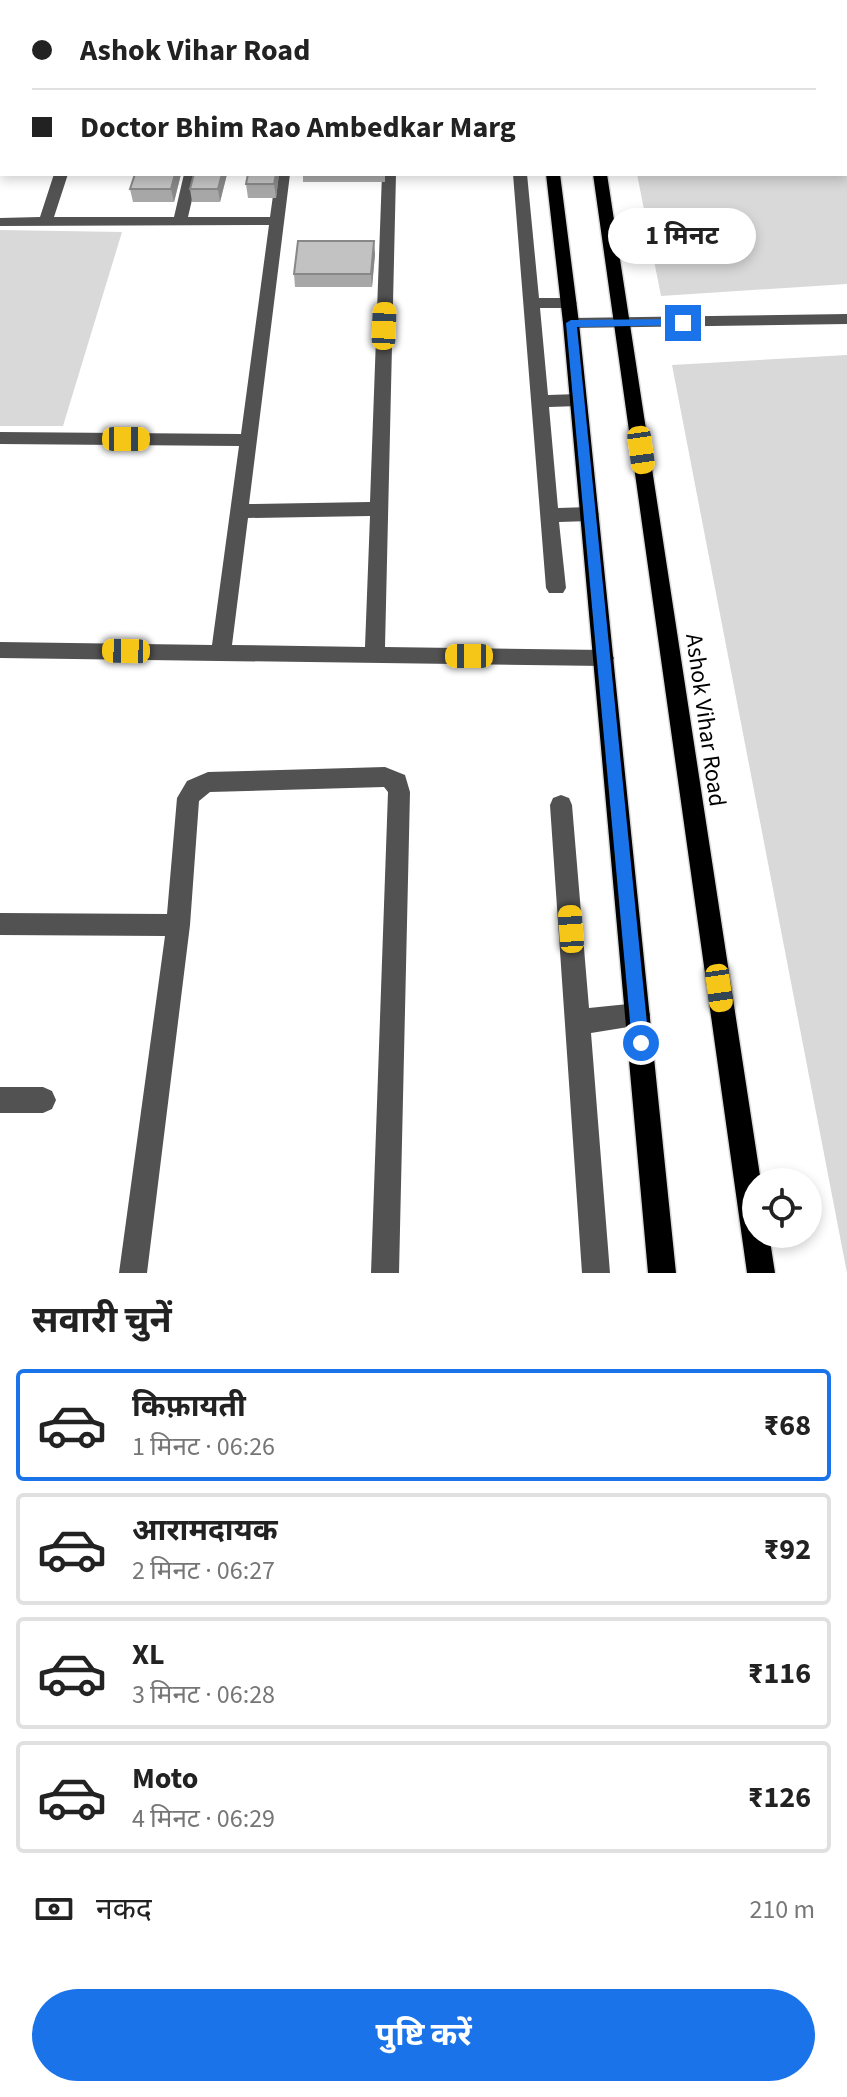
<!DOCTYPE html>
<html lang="hi">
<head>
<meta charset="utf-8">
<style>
	body { margin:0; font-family:"Source Sans 3","Noto Sans Devanagari",sans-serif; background:#f6f6f6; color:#222; height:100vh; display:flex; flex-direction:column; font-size:30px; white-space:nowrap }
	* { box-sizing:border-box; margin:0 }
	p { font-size:26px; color:#767676 }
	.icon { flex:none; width:44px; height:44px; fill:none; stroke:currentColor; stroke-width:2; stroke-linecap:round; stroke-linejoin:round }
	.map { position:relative; height:1273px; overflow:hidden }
	.panel { display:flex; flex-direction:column; background:#fff; flex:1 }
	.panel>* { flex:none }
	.guide { position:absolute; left:0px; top:0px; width:848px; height:176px; box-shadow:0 4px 12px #0003; display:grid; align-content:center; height:176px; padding:0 32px; background:#fff }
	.fabs { position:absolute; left:742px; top:1168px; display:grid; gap:16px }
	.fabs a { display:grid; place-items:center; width:80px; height:80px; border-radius:50%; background:#fff; box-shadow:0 4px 12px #0003; font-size:40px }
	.end { position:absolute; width:36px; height:36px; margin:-18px; border:10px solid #1a73e8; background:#fff; box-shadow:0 0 0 4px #fff }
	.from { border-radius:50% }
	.bubble { position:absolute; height:56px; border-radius:28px; background:#fff; box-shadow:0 4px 12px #0003; font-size:26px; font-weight:700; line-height:56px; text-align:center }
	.car { position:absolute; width:24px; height:48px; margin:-24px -12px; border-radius:10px; box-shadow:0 0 6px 2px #0007; background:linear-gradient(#f5c518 24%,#345 0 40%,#f5c518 0 76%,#345 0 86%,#f5c518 0) }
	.guide b { display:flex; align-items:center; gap:28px; height:76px; font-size:30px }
	.guide b+b { border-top:2px solid #e0e0e0 }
	.guide i { width:20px; height:20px; background:#222 }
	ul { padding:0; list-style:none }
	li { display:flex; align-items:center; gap:24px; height:112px; margin:0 16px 12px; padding:0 16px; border:4px solid #e0e0e0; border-radius:8px }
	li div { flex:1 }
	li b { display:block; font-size:30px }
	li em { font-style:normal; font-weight:700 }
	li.active { border-color:#1a73e8 }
	li>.icon { width:72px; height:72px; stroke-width:1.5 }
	h2 { padding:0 32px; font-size:36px; line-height:96px }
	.pay { display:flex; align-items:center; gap:20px; height:88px; padding:0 32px; font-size:30px }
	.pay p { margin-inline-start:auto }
	.primary-button { display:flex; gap:16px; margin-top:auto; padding:16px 32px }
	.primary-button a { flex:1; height:92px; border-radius:48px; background:#1a73e8; color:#fff; font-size:32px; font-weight:700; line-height:92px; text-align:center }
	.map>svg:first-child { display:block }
</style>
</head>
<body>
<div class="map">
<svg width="847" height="1273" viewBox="0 0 847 1273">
	<rect width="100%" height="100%" fill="#fff"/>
	<!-- green -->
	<g fill="#d9d9d9">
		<polygon points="603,0 847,0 847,284 661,296 637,174 846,174 846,2"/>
		<polygon points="0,230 122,232 63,426 0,426"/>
		<polygon points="847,355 847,1273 672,365"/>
	</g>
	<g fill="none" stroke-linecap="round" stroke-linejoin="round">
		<defs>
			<g id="major">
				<polygon points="525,0 537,0 538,2 526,2"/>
				<rect x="568" y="0" width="12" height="2"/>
				<polygon points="546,174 560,174 579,323 676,1273 648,1273 563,323"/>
				<polygon points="593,174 607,174 761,1182 756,1182 756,1234 769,1234 775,1273 747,1273"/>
			</g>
		</defs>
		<!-- major casing -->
		<use href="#major" stroke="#dbdbdb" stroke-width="3"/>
		<!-- minor -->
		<g fill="#525252" fill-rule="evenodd">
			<polygon points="2,107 2,119 0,120 0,108"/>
			<path d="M54 174H68L54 217H174L184 174H198L188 217H270L276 174H290L249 504 370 502 382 174H396L385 647 604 650 611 652 614 658 611 664 604 666 0 658V642L212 645 239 446 0 444V432L241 434 269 225 0 226V218L40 217ZM370 516 365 647 232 645 248 518Z"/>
			<polygon points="513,174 527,174 539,298 569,298 577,303 569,308 540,308 548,395 579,394 587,400 579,406 549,407 558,508 590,507 599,514 590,521 559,522 566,588 563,593 549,593 546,588"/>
			<polygon points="847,314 847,324 571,328 563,323 571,318"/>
			<polygon points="385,767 405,775 410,792 399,1273 371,1273 388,792 384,787 210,792 199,801 190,925 147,1273 119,1273 165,936 0,935 0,913 167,914 177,798 187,781 208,772"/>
			<polygon points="561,795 569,798 572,805 589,1008 638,1003 647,1006 650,1015 647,1024 591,1033 610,1273 582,1273 550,805 553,798"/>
			<polygon points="0,1087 43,1087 52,1091 56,1100 52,1109 43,1113 0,1113"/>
		</g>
		<!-- major -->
		<use href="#major" fill="#000" fill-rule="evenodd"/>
	</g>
	<!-- wall -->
	<g fill="#a7a7a7">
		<polygon points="9,0 105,0 106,2 9,2"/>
		<polygon points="124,0 230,0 230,2 123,2"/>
		<polygon points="2,70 2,94 0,89 0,75"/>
		<polygon points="135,174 181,174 174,202 133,202 130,189"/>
		<polygon points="194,174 227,174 220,202 192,202 190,189"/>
		<polygon points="279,174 276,198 248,198 246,184"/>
		<rect x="303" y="174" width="82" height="8"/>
		<polygon points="375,254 372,287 295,287 294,274"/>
	</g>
	<!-- shaded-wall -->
	<g fill="#888">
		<polygon points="2,38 2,70 0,75 0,43"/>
		<polygon points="175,174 181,174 174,202 171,189"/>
		<polygon points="222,174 227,174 220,202 218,189"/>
		<polygon points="276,174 279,174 276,198 274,184"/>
		<polygon points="374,241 375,254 372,287 371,274"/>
	</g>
	<!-- building -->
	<g fill="#c2c2c2" stroke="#888" stroke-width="2">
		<polygon points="9,0 46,0 45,2 9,2"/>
		<polygon points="71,0 105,0 104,2 70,2"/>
		<polygon points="124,0 164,0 163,2 123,2"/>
		<polygon points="197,0 229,0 228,2 196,2"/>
		<polygon points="276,0 320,0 320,2 304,2 304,0 276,2"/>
		<polygon points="392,0 419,0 419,2 391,2"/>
		<rect x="0" y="5" width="2" height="17"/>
		<polygon points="135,174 175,174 171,189 130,189"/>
		<polygon points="194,174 222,174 218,189 190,189"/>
		<polygon points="248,174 276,174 274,184 246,184"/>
		<polygon points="298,241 374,241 371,274 294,274"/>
	</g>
	<!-- route -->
	<polygon fill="#1a73e8" points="683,319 687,320 687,325 577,327 649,1043 646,1049 641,1052 635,1049 632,1043 566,323 571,320"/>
	<g text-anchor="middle" stroke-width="6" stroke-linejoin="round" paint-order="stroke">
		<!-- street labels -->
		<g font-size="24" fill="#000" stroke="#fff">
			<text transform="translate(706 720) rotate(82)" y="8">Ashok Vihar Road</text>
		</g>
	</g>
</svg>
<div class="fabs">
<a><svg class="icon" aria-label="locate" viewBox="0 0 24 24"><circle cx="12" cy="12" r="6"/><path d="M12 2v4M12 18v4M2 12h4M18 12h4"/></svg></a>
</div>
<i class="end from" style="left:641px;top:1043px"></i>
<i class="end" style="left:683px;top:323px"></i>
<div class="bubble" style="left:608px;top:208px;width:148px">1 मिनट</div>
<i class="car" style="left:384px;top:326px;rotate:2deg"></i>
<i class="car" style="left:126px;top:439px;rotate:90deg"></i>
<i class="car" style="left:641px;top:450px;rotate:172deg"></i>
<i class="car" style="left:126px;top:651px;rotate:271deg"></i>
<i class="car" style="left:469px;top:656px;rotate:270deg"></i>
<i class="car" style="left:571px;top:929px;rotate:356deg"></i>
<i class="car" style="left:719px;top:988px;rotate:172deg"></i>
<div class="guide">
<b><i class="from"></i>Ashok Vihar Road</b>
<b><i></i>Doctor Bhim Rao Ambedkar Marg</b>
</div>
</div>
<section class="panel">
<h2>सवारी चुनें</h2>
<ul>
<li class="active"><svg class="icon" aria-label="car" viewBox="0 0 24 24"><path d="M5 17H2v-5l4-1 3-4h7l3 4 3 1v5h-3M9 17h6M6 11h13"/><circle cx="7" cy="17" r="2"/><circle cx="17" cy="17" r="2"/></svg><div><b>किफ़ायती</b><p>1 मिनट · 06:26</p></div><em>₹68</em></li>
<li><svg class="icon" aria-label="car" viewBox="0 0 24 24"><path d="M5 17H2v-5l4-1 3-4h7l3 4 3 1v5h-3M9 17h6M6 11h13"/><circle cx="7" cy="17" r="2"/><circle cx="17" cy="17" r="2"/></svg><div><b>आरामदायक</b><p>2 मिनट · 06:27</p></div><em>₹92</em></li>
<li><svg class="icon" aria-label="car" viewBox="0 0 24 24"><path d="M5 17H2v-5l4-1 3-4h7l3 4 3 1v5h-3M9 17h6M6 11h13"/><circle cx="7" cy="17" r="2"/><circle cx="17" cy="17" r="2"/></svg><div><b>XL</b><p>3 मिनट · 06:28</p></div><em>₹116</em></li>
<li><svg class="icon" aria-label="car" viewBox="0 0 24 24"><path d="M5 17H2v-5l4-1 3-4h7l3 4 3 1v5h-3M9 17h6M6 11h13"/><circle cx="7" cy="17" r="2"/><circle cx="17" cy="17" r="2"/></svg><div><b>Moto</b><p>4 मिनट · 06:29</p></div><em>₹126</em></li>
</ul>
<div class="pay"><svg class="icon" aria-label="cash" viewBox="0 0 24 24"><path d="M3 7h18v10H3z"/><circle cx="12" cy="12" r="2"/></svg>नकद<p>210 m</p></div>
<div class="primary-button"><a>पुष्टि करें</a></div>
</section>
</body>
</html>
